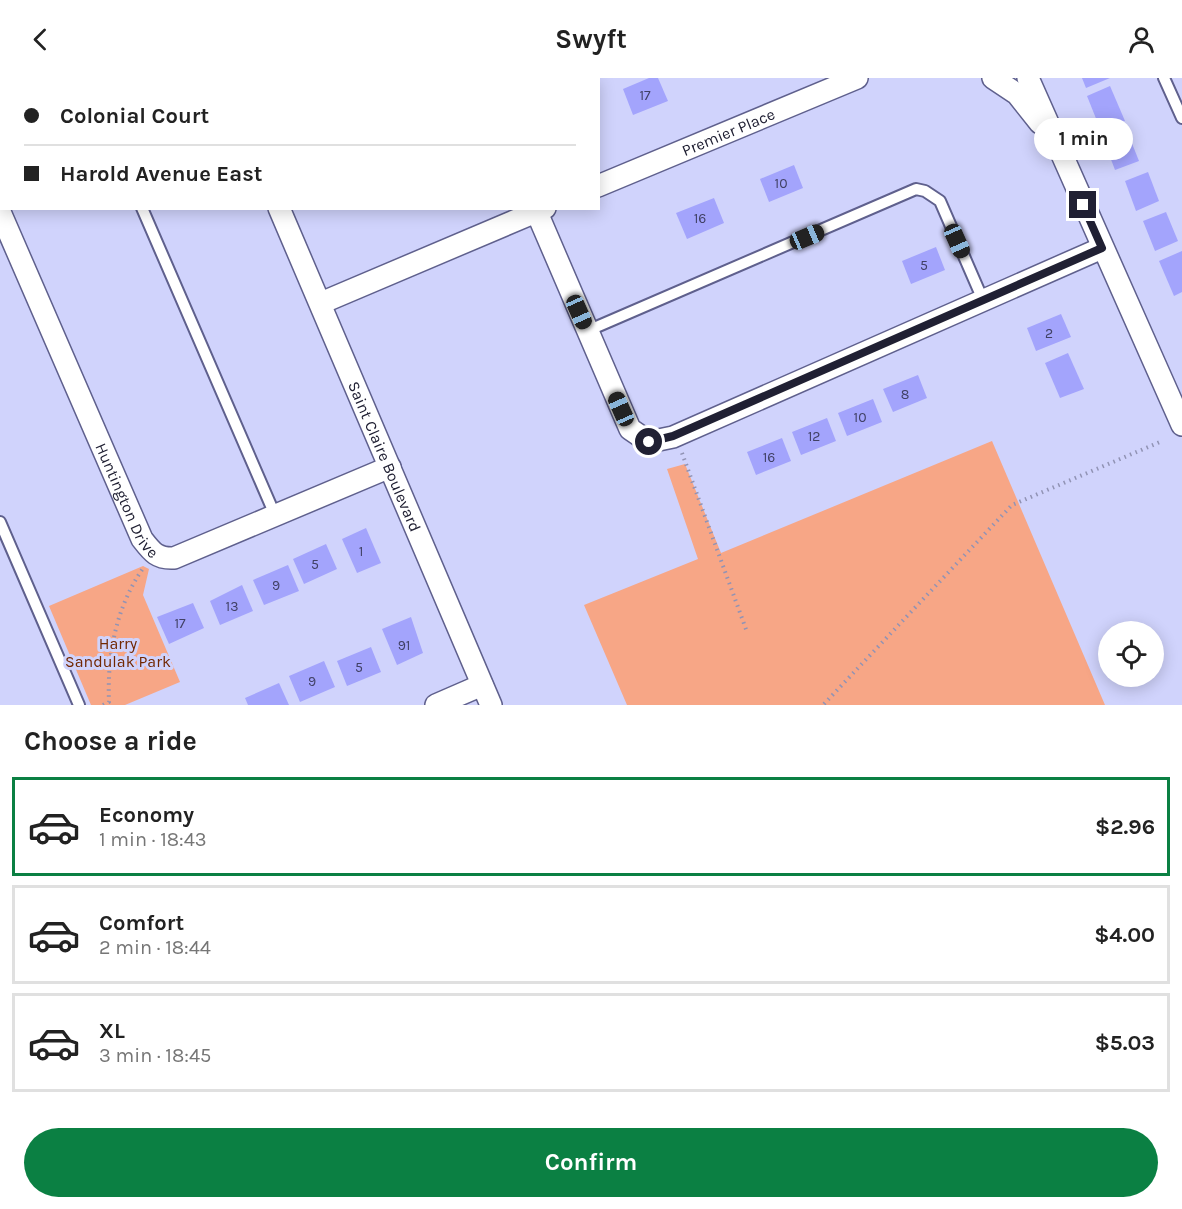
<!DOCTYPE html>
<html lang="en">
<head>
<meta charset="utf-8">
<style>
	body { margin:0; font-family:Karla,sans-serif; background:#f2f2f2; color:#222; height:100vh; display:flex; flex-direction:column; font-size:22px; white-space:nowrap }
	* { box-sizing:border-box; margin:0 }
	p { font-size:20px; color:#767676 }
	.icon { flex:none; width:33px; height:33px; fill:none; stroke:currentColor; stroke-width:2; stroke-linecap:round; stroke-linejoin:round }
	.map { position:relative; height:627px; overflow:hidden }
	.sheet { display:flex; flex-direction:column; background:#fff; flex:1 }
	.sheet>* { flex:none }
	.guide { position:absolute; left:0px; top:0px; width:600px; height:132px; box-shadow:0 3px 15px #0003; display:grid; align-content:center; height:132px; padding:0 24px; background:#fff }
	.tools { position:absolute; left:1098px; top:543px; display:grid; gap:12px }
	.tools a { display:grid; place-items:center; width:66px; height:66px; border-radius:50%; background:#fff; box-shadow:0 3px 15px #0003; font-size:30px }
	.end { position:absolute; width:27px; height:27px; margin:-14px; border:8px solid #202033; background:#fff; box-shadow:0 0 0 3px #fff }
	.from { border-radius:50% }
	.bubble { position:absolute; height:42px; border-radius:21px; background:#fff; box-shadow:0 3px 15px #0003; font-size:20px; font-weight:700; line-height:42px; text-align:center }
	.car { position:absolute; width:18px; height:36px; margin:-18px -9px; border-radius:8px; box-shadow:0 0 4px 2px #0007; background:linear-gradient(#222 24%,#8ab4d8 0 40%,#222 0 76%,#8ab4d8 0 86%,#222 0) }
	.guide b { display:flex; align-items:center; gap:21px; height:57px; font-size:22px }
	.guide b+b { border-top:2px solid #e0e0e0 }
	.guide i { width:15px; height:15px; background:#222 }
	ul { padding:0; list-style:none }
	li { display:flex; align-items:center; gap:18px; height:99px; margin:0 12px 9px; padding:0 12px; border:3px solid #e0e0e0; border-radius:0px }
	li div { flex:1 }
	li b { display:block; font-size:22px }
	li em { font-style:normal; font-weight:700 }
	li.selected { border-color:#0b8043 }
	li>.icon { width:54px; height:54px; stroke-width:1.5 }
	h2 { padding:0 24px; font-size:27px; line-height:72px }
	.action { display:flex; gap:12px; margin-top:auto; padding:12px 24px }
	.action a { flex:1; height:69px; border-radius:36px; background:#0b8043; color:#fff; font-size:24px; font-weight:700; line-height:69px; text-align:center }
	header { display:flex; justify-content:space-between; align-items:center; height:78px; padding:0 24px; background:#fff; font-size:27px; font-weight:700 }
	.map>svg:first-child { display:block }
</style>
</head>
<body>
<header><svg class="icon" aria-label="back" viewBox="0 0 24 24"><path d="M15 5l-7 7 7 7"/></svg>Swyft<svg class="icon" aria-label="person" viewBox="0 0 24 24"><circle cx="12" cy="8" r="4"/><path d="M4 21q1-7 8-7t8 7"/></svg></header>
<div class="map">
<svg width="1182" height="627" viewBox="0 0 1182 627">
	<rect width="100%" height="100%" fill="#d0d3fc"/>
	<!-- green -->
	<g fill="#f7a686">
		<polygon points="992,363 1105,627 627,627 584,527 698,481 667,391 685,386 721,475"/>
		<polygon points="143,488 149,491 143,517 180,604 125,627 91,627 49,528"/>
	</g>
	<!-- building -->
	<g fill="#a3a4fc">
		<polygon points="649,0 658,0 668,23 633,37 623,11"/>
		<polygon points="1082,0 1110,0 1086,10"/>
		<polygon points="1110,8 1125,43 1101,53 1087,18"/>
		<polygon points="1127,53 1139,83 1115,92 1104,63"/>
		<polygon points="794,87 803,110 769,124 760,101"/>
		<polygon points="1148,94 1159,123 1136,133 1125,103"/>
		<polygon points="714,120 724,145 687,161 676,135"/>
		<polygon points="1166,134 1178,163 1155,173 1143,143"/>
		<polygon points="936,169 945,192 911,206 902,183"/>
		<polygon points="1182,173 1182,214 1174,218 1159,183"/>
		<polygon points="1061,236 1071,259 1036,273 1027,250"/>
		<polygon points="1068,275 1084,311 1060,320 1045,285"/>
		<polygon points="918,297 927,320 893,334 883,311"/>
		<polygon points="873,321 882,344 847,358 838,335"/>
		<polygon points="827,340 836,363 801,377 792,354"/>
		<polygon points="782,360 791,383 756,397 747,374"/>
		<polygon points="366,450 381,485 357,495 342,461"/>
		<polygon points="326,466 337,491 304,506 293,481"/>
		<polygon points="288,487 299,513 264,527 253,502"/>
		<polygon points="242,507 253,533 220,547 210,523"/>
		<polygon points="193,525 204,550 169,566 157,539"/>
		<polygon points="411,539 423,575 397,587 382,551"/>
		<polygon points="371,569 381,594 347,608 337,583"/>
		<polygon points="324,583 335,609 300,624 289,598"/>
		<polygon points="279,605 289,627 248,627 245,620"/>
	</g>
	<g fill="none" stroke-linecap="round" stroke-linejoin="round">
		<defs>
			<g id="service">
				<polyline points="1164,0 1182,40"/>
				<polyline points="530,2 534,0"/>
				<polyline points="142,130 275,437"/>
				<polyline points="587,253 916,111 925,113 940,123 983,222"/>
				<polyline points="0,444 79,627"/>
			</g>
			<g id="minor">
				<polyline points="222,0 223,2"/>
				<polyline points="478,0 479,2"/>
				<polyline points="993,0 1017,16 1040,45"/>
				<polyline points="1028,0 1182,347"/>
				<polyline points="131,2 135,0"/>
				<polyline points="0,58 2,57"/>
				<path id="s1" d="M598 108 857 0"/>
				<path id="s2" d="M279 130 491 627"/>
				<polyline points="535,130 630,351 649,364 673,359 1102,170"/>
				<path id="s3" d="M0 134 142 461C152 474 157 481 174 480L390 389"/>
				<polyline points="321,225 545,130"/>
				<polyline points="436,627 482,607"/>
			</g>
		</defs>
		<!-- service casing -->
		<use href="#service" stroke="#5f608d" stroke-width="14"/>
		<!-- minor casing -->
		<use href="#minor" stroke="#5f608d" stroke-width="24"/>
		<!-- path -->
		<g stroke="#9193b4" stroke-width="4" stroke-dasharray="1.5 4.5" stroke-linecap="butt">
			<polyline points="682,375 747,554"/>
			<polyline points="824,626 1012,427 1160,364"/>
			<path d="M103 627 109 624C107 577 116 528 144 489"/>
		</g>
		<!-- service -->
		<use href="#service" stroke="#fff" stroke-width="10"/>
		<!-- minor -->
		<use href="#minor" stroke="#fff" stroke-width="21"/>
	</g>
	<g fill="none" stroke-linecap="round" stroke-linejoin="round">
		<!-- route -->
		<polyline stroke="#202033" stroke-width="8" points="649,364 673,358 1102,170 1083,127"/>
	</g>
	<g text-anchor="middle" stroke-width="6" stroke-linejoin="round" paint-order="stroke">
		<!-- number labels -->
		<g font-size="14" fill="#414165">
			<text x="645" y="22">17</text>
			<text x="781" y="110">10</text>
			<text x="700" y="145">16</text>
			<text x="924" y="192">5</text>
			<text x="1049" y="260">2</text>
			<text x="905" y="321">8</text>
			<text x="860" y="344">10</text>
			<text x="814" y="363">12</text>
			<text x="769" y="384">16</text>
			<text x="361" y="478">1</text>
			<text x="315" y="491">5</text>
			<text x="276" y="512">9</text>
			<text x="232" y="533">13</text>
			<text x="180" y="550">17</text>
			<text x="404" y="572">91</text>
			<text x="359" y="594">5</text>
			<text x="312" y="608">9</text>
		</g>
		<!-- street labels -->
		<g font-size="16" fill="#202033" stroke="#d0d3fc">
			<text dy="6" stroke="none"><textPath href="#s1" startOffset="141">Premier Place</textPath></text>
			<text dy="6" stroke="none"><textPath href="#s2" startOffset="270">Saint Claire Boulevard</textPath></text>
			<text dy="6" stroke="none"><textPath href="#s3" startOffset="315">Huntington Drive</textPath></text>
		</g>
		<!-- park labels -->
		<g font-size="16" fill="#712702" stroke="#d0d3fc">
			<text x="118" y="571">Harry<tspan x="118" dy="18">Sandulak Park</tspan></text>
		</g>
	</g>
</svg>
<div class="tools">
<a><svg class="icon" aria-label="locate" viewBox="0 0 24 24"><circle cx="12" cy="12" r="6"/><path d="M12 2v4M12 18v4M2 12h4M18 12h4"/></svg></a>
</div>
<i class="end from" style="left:649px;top:364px"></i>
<i class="end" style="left:1083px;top:127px"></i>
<div class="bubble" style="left:1034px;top:40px;width:99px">1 min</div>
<i class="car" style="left:807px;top:159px;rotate:67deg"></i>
<i class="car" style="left:957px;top:163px;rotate:156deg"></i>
<i class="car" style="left:579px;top:234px;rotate:156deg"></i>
<i class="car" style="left:621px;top:331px;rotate:336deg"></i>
<div class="guide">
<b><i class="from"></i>Colonial Court</b>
<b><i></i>Harold Avenue East</b>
</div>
</div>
<section class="sheet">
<h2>Choose a ride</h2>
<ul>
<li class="selected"><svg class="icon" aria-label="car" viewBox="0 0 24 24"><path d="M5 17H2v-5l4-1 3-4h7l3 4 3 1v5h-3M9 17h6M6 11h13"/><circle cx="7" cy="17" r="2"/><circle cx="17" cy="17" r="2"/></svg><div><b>Economy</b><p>1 min · 18:43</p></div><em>$2.96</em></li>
<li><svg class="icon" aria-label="car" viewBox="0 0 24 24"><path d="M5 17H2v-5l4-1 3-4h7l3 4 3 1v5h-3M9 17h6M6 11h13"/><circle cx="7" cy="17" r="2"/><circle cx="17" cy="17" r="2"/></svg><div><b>Comfort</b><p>2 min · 18:44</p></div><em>$4.00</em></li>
<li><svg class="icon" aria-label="car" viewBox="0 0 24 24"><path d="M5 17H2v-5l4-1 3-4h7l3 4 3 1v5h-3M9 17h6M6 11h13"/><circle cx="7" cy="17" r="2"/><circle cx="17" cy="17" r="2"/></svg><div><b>XL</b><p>3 min · 18:45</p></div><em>$5.03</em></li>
</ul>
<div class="action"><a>Confirm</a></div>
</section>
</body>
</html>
